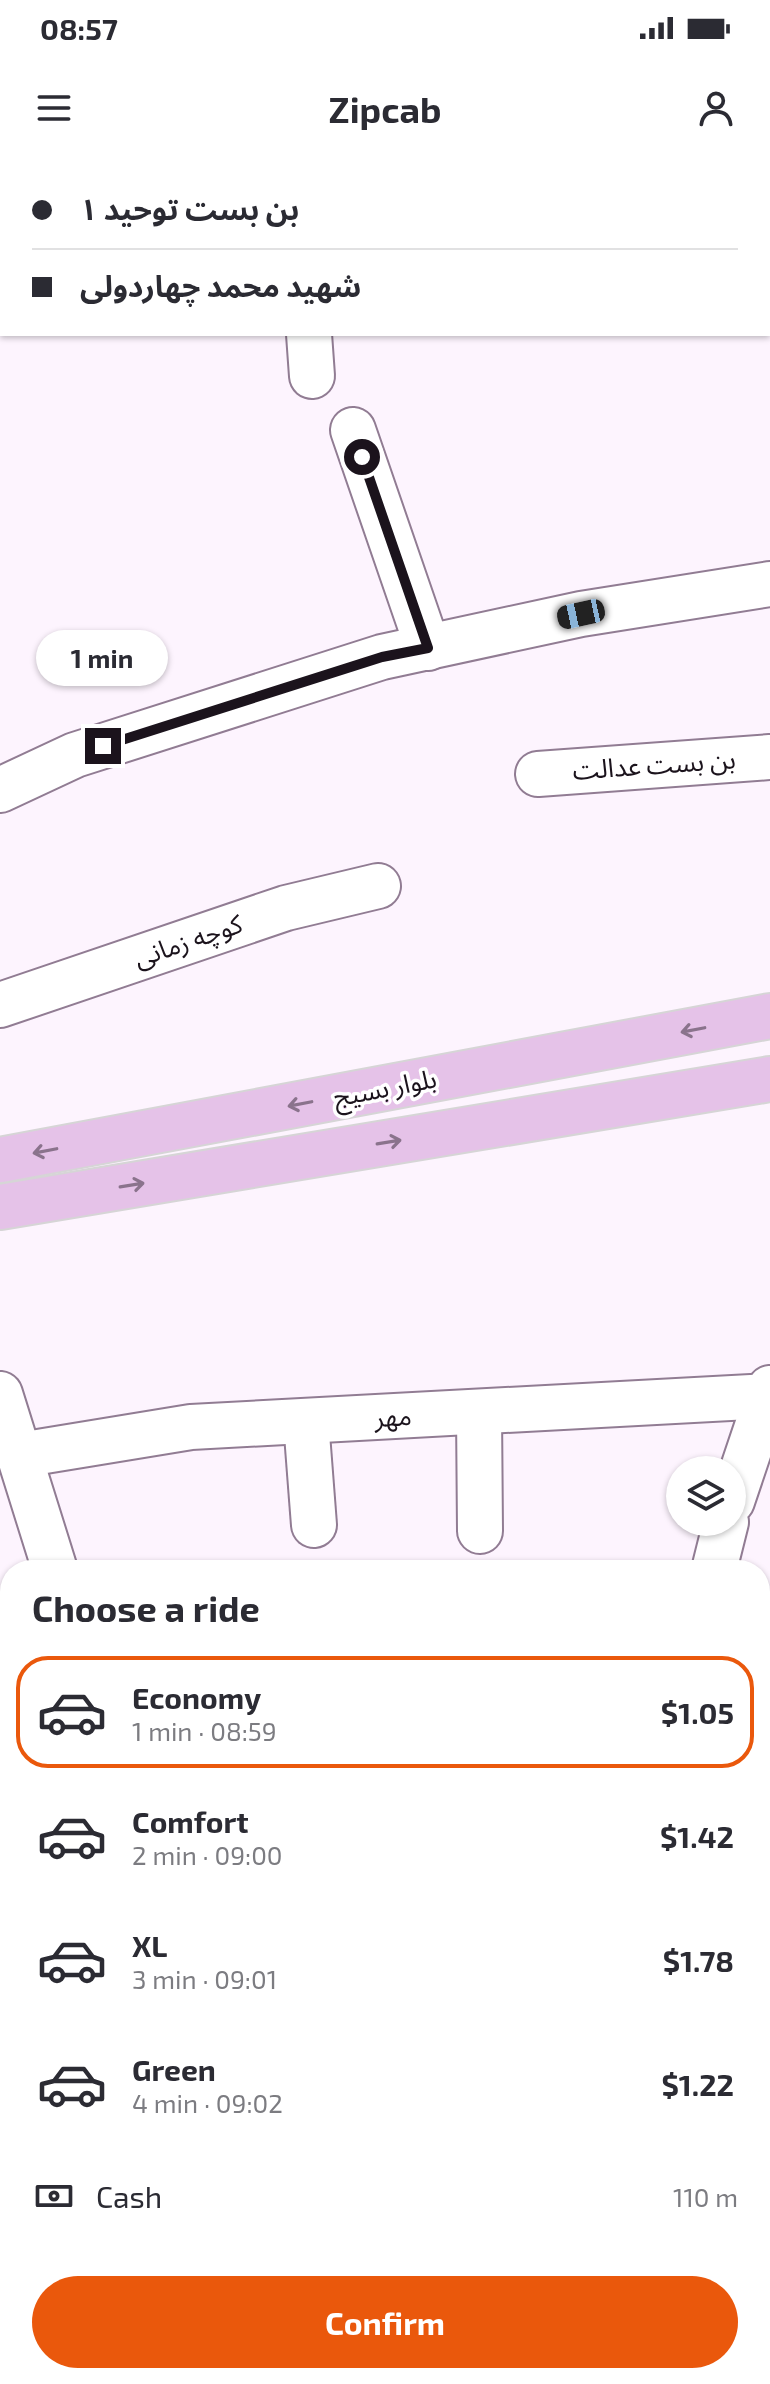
<!DOCTYPE html>
<html lang="en">
<head>
<meta charset="utf-8">
<style>
	body { margin:0; font-family:"Exo 2","Noto Sans Arabic",sans-serif; background:#f7f7f7; color:#2b2b33; height:100vh; display:flex; flex-direction:column; font-size:30px; white-space:nowrap }
	* { box-sizing:border-box; margin:0 }
	p { font-size:26px; color:#7c7c81 }
	.icon { flex:none; width:44px; height:44px; fill:none; stroke:currentColor; stroke-width:2; stroke-linecap:round; stroke-linejoin:round }
	.map { position:relative; flex:1; overflow:hidden }
	.panel { position:absolute; left:0px; top:1400px; width:770px; height:824px; display:flex; flex-direction:column; background:#fff; border-radius:32px 32px 0 0; box-shadow:0 2px 6px #0004 }
	.panel>* { flex:none }
	.top-card { position:absolute; left:0px; top:0px; width:770px; height:176px; box-shadow:0 2px 6px #0004; display:grid; align-content:center; height:176px; padding:0 32px; background:#fff }
	.tools { position:absolute; left:666px; top:1296px; display:grid; gap:16px }
	.tools a { display:grid; place-items:center; width:80px; height:80px; border-radius:50%; background:#fff; box-shadow:0 2px 6px #0004; font-size:40px }
	.end { position:absolute; width:36px; height:36px; margin:-18px; border:10px solid #1b131c; background:#fff; box-shadow:0 0 0 4px #fff }
	.from { border-radius:50% }
	.bubble { position:absolute; height:56px; border-radius:28px; background:#fff; box-shadow:0 2px 6px #0004; font-size:26px; font-weight:700; line-height:56px; text-align:center }
	.car { position:absolute; width:24px; height:48px; margin:-24px -12px; border-radius:10px; box-shadow:0 0 6px 2px #0007; background:linear-gradient(#222 24%,#8ab4d8 0 40%,#222 0 76%,#8ab4d8 0 86%,#222 0) }
	.top-card b { display:flex; align-items:center; gap:28px; height:76px; font-size:30px }
	.top-card b+b { border-top:2px solid #e1e1e2 }
	.top-card i { width:20px; height:20px; background:#2b2b33 }
	ul { padding:0; list-style:none }
	li { display:flex; align-items:center; gap:24px; height:112px; margin:0 16px 12px; padding:0 16px; border:4px solid transparent; border-radius:32px }
	li div { flex:1 }
	li b { display:block; font-size:30px }
	li em { font-style:normal; font-weight:700 }
	li.on { border-color:#ea580c }
	li>.icon { width:72px; height:72px; stroke-width:1.5 }
	h2 { padding:0 32px; font-size:36px; line-height:96px }
	.pay { display:flex; align-items:center; gap:20px; height:88px; padding:0 32px; font-size:30px }
	.pay p { margin-inline-start:auto }
	.cta { display:flex; gap:16px; margin-top:auto; padding:16px 32px }
	.cta a { flex:1; height:92px; border-radius:48px; background:#ea580c; color:#fff; font-size:32px; font-weight:700; line-height:92px; text-align:center }
	.status { display:flex; justify-content:space-between; align-items:center; height:56px; padding:0 40px; background:#fff; direction:ltr }
	.status svg { height:22px; fill:currentColor }
	header { display:flex; justify-content:space-between; align-items:center; height:104px; padding:0 32px; background:#fff; font-size:36px; font-weight:700 }
	.map>svg:first-child { display:block }
</style>
</head>
<body>
<div class="status"><b>08:57</b><svg viewBox="0 0 49 12"><path d="M0 12V9h3v3zM5 12V6h3v6zM10 12V3h3v9zM15 12V0h3v12zM26 1h20v11H26zM47 4h2v5h-2z"/></svg></div>
<header><svg class="icon" aria-label="menu" viewBox="0 0 24 24"><path d="M4 6h16M4 12h16M4 18h16"/></svg>Zipcab<svg class="icon" aria-label="person" viewBox="0 0 24 24"><circle cx="12" cy="8" r="4"/><path d="M4 21q1-7 8-7t8 7"/></svg></header>
<div class="map">
<svg width="770" height="2224" viewBox="0 0 770 2224">
	<rect width="100%" height="100%" fill="#fdf4fe"/>
	<g fill="none" stroke-linecap="round" stroke-linejoin="round">
		<defs>
			<g id="minor">
				<polyline points="298,0 298,2"/>
				<polyline points="0,83 2,82"/>
				<polyline points="309,174 312,216"/>
				<polyline points="353,270 428,488"/>
				<polyline points="538,614 770,597"/>
				<polyline points="0,630 75,595 382,497 581,454 770,424"/>
				<polyline points="0,845 286,748 378,726"/>
				<polyline points="0,1234 55,1410"/>
				<polyline points="479,1252 480,1371"/>
				<polyline points="306,1261 314,1365"/>
				<polyline points="20,1295 191,1267 767,1236"/>
				<polyline points="732,1341 770,1228"/>
				<polyline points="714,1410 726,1362"/>
				<polyline points="760,1511 770,1510"/>
				<polyline points="0,1530 10,1526"/>
				<polyline points="760,1753 770,1753"/>
				<polyline points="0,1785 10,1782"/>
				<polyline points="760,1961 770,1960"/>
				<polyline points="0,2007 10,2006"/>
				<polyline points="760,2142 770,2141"/>
				<polyline points="0,2167 10,2164"/>
				<polyline points="295,2214 297,2224"/>
				<polyline points="606,2224 607,2214"/>
			</g>
			<g id="major">
				<polyline points="0,1000 770,856"/>
				<polyline points="0,1047 770,919"/>
			</g>
		</defs>
		<!-- minor casing -->
		<use href="#minor" stroke="#917c93" stroke-width="48"/>
		<!-- major casing -->
		<use href="#major" stroke="#d6d5d6" stroke-width="48"/>
		<!-- minor -->
		<use href="#minor" stroke="#fff" stroke-width="44"/>
		<!-- major -->
		<use href="#major" stroke="#e5c2e8" stroke-width="44"/>
	</g>
	<!-- one-way arrows -->
	<defs><path id="oneway-shaft" d="M-6 0H5M1.5-3L5.5 0L1.5 3" fill="none" stroke-width="1.6" stroke-linecap="round" stroke-linejoin="round" transform="scale(2)"/></defs>
	<g stroke="#8a738c">
		<use href="#oneway-shaft" transform="translate(693 870) rotate(169)"/>
		<use href="#oneway-shaft" transform="translate(300 944) rotate(169)"/>
		<use href="#oneway-shaft" transform="translate(389 982) rotate(-9)"/>
		<use href="#oneway-shaft" transform="translate(45 991) rotate(169)"/>
		<use href="#oneway-shaft" transform="translate(132 1025) rotate(-9)"/>
	</g>
	<g fill="none" stroke-linecap="round" stroke-linejoin="round">
		<!-- route -->
		<polyline stroke="#1b131c" stroke-width="10" points="103,586 382,497 428,488 362,297"/>
	</g>
	<g text-anchor="middle" stroke-width="7" stroke-linejoin="round" paint-order="stroke">
		<!-- street labels -->
		<g font-size="26" fill="#1b131c" stroke="#fff">
			<text transform="translate(654 605) rotate(-4)" y="9">بن بست عدالت</text>
			<text transform="translate(188 781) rotate(-19)" y="9">کوچه زمانی</text>
			<text transform="translate(385 928) rotate(-11)" y="9">بلوار بسیج</text>
			<text transform="translate(393 1257) rotate(-3)" y="9">مهر</text>
		</g>
	</g>
</svg>
<div class="tools">
<a><svg class="icon" aria-label="layers" viewBox="0 0 24 24"><path d="M12 4l9 5-9 5-9-5zM3 14l9 5 9-5"/></svg></a>
</div>
<i class="end from" style="left:362px;top:297px"></i>
<i class="end" style="left:103px;top:586px"></i>
<div class="bubble" style="left:36px;top:470px;width:132px">1 min</div>
<i class="car" style="left:581px;top:454px;rotate:258deg"></i>
<div class="top-card">
<b><i class="from"></i>بن بست توحید ۱</b>
<b><i></i>شهید محمد چهاردولی</b>
</div>
<section class="panel">
<h2>Choose a ride</h2>
<ul>
<li class="on"><svg class="icon" aria-label="car" viewBox="0 0 24 24"><path d="M5 17H2v-5l4-1 3-4h7l3 4 3 1v5h-3M9 17h6M6 11h13"/><circle cx="7" cy="17" r="2"/><circle cx="17" cy="17" r="2"/></svg><div><b>Economy</b><p>1 min · 08:59</p></div><em>$1.05</em></li>
<li><svg class="icon" aria-label="car" viewBox="0 0 24 24"><path d="M5 17H2v-5l4-1 3-4h7l3 4 3 1v5h-3M9 17h6M6 11h13"/><circle cx="7" cy="17" r="2"/><circle cx="17" cy="17" r="2"/></svg><div><b>Comfort</b><p>2 min · 09:00</p></div><em>$1.42</em></li>
<li><svg class="icon" aria-label="car" viewBox="0 0 24 24"><path d="M5 17H2v-5l4-1 3-4h7l3 4 3 1v5h-3M9 17h6M6 11h13"/><circle cx="7" cy="17" r="2"/><circle cx="17" cy="17" r="2"/></svg><div><b>XL</b><p>3 min · 09:01</p></div><em>$1.78</em></li>
<li><svg class="icon" aria-label="car" viewBox="0 0 24 24"><path d="M5 17H2v-5l4-1 3-4h7l3 4 3 1v5h-3M9 17h6M6 11h13"/><circle cx="7" cy="17" r="2"/><circle cx="17" cy="17" r="2"/></svg><div><b>Green</b><p>4 min · 09:02</p></div><em>$1.22</em></li>
</ul>
<div class="pay"><svg class="icon" aria-label="cash" viewBox="0 0 24 24"><path d="M3 7h18v10H3z"/><circle cx="12" cy="12" r="2"/></svg>Cash<p>110 m</p></div>
<div class="cta"><a>Confirm</a></div>
</section>
</div>
</body>
</html>
